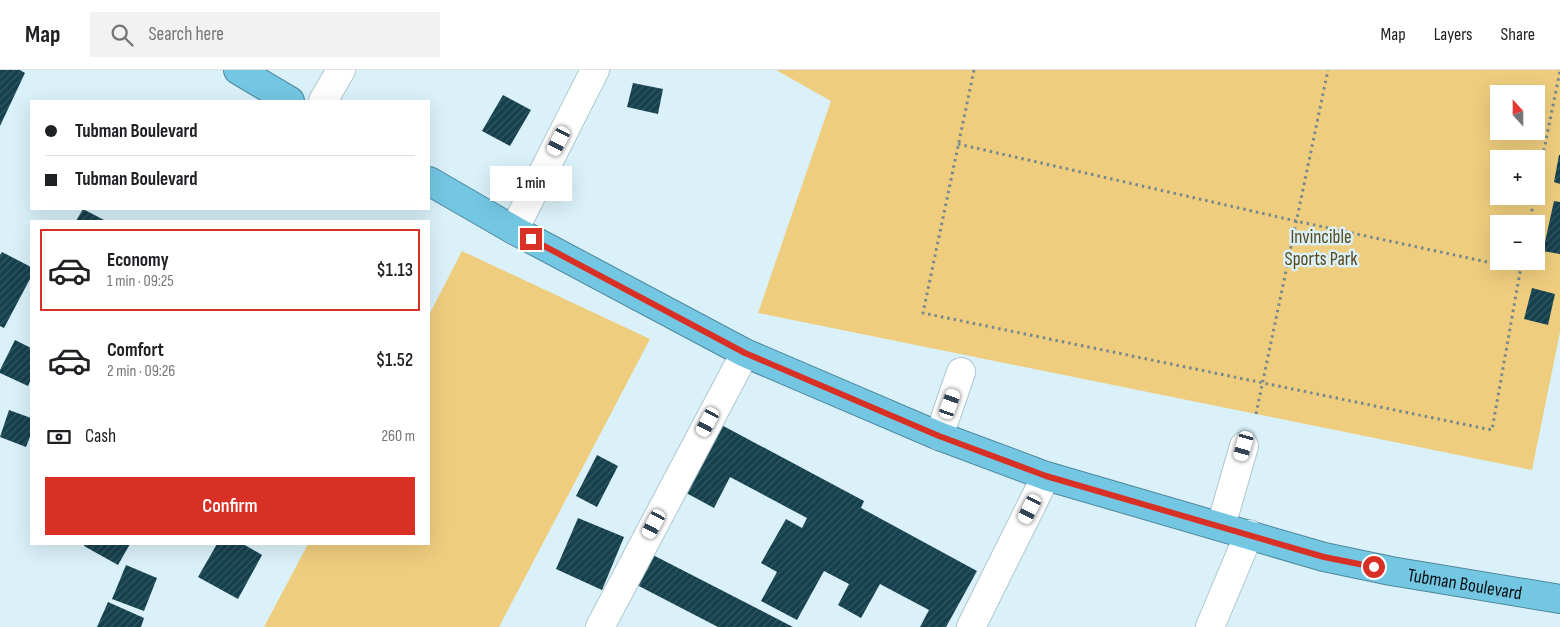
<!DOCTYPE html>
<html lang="en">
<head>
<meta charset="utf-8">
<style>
	body { margin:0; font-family:"Sofia Sans Condensed",sans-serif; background:#f2f2f2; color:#202124; height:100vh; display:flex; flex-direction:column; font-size:19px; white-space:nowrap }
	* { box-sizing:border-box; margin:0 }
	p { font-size:16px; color:#757577 }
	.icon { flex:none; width:28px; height:28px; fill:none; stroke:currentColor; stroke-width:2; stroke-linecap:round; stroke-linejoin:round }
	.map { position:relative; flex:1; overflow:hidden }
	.details { position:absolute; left:30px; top:150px; width:400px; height:325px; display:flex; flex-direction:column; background:#fff; border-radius:0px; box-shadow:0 5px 20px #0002 }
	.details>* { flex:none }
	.guide { position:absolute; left:30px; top:30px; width:400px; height:110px; border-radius:0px; box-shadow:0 5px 20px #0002; display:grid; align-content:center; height:110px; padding:0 15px; background:#fff }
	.needle { width:32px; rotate:339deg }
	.buttons { position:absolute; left:1490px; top:15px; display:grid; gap:10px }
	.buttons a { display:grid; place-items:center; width:55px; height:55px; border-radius:0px; background:#fff; box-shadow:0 5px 20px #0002; font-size:25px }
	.end { position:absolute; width:22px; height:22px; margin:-11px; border:6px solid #d93025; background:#fff; box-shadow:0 0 0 2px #fff }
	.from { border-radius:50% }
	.bubble { position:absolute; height:35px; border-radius:0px; background:#fff; box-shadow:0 5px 20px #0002; font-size:16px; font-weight:600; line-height:35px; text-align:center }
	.car { position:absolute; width:15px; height:30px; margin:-15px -8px; border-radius:6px; box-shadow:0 0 4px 1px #0007; background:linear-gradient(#fff 24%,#345 0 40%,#fff 0 76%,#345 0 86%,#fff 0) }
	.guide b { display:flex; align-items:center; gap:18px; height:48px; font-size:19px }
	.guide b+b { border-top:1px solid #e0e0e0 }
	.guide i { width:12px; height:12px; background:#202124 }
	ul { padding:9px 0 0; list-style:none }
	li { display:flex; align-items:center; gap:15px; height:82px; margin:0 10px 8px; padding:0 5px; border:2px solid transparent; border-radius:0px }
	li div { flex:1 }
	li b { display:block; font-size:19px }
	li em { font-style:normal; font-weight:600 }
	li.active { border-color:#d93025 }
	li>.icon { width:45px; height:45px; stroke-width:1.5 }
	.pay { display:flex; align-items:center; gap:12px; height:55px; padding:0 15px; font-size:19px }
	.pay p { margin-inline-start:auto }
	.primary-button { display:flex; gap:10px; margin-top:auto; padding:10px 15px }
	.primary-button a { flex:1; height:58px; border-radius:0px; background:#d93025; color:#fff; font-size:20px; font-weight:600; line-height:58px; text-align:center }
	header { display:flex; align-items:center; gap:30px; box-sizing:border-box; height:70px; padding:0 25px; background:#fff; border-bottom:1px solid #e0e0e0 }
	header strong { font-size:24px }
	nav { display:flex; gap:28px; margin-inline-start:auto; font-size:18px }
	.search { width:350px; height:45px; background:#f2f2f2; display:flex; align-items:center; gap:12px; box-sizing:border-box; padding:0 18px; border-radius:0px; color:#757577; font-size:19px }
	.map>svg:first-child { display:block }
</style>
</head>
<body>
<header>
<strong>Map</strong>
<div class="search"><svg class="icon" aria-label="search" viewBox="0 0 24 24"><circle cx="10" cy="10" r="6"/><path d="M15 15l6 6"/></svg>Search here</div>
<nav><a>Map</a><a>Layers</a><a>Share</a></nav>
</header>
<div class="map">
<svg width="1560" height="557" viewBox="0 0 1560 557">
	<defs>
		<pattern id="building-hatch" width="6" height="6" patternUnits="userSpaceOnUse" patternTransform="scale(1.25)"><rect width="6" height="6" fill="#15404d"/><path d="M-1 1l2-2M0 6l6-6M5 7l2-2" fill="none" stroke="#355862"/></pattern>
	</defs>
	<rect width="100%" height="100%" fill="#daf1f9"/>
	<!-- green -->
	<g fill="#eecd7e" fill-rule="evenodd">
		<path d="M776 0H1560V262L1532 400 758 243 831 31ZM1499 24H1536V61H1499ZM1499 89H1536V126H1499ZM1499 154H1536V191H1499Z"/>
		<polygon points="462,181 650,269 499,557 264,557 308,474 429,474 429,245"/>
	</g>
	<!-- building -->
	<g fill="url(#building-hatch)">
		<polygon points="0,0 20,0 25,3 0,56"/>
		<polygon points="633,13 663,19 658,44 627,37"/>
		<polygon points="503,25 531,40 510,76 482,61"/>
		<polygon points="1559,85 1560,85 1560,114 1554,112"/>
		<polygon points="1554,131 1560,132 1560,184 1543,181"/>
		<polygon points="83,139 106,151 76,151"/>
		<polygon points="2,182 31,197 31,207 4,258 0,256 0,185"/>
		<polygon points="1532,218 1555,224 1548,255 1524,249"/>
		<polygon points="15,270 31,278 31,309 28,316 0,303 0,300"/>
		<polygon points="9,340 31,348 31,364 26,377 0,367"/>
		<polygon points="714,351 864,431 861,438 977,501 946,557 920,557 929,540 880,514 861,548 838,535 849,514 824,501 797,550 761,531 777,502 761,493 786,449 802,458 807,448 730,407 714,438 677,418"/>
		<polygon points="597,385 618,396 597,437 576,426"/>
		<polygon points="578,448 624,467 602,520 556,499"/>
		<polygon points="85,474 130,474 118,495 84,476"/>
		<polygon points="217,474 243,474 262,485 238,529 198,507"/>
		<polygon points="651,484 793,557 718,557 635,514"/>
		<polygon points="126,495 157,508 144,541 112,529"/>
		<polygon points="108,532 144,548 141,557 97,557"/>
	</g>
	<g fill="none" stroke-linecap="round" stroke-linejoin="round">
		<defs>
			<g id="minor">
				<polyline points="323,31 341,0"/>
				<polyline points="514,160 595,0"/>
				<polyline points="939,366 961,302"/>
				<polyline points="1221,456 1244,376"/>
				<polyline points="600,557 745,283"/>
				<polyline points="971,557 1046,406"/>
				<polyline points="1210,557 1249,464"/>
			</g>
			<g id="highway">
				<polyline points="238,0 290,31"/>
				<path id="s1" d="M429 111 514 160 745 283 939 366 1046 406 1324 487 1391 501 1560 529"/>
			</g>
		</defs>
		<!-- minor casing -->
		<use href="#minor" stroke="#b0c7cf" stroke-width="30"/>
		<!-- highway casing -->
		<use href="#highway" stroke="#4e879b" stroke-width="30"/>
		<!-- path -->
		<g stroke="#78888d" stroke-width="3" stroke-dasharray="2.5 4" stroke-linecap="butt">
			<polyline points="974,0 923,243 1492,360 1522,191"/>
			<polyline points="958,74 1296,151 1520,199"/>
			<polyline points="1536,119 1560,1"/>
			<polyline points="1529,154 1535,126"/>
			<polyline points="1256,344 1328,0"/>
		</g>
		<!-- minor -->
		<use href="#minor" stroke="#fff" stroke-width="28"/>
		<!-- highway -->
		<use href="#highway" stroke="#73c7e3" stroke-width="28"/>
	</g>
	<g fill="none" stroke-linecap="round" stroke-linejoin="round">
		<!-- route -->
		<polyline stroke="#d93025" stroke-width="6" points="531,169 745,283 939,366 1046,406 1324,487 1374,497"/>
	</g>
	<g text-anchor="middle" stroke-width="5" stroke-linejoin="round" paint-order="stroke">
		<!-- park labels -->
		<g font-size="19" fill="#59481e" stroke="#daf1f9">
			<text x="1321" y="173">Invincible<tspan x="1321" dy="22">Sports Park</tspan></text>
		</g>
		<!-- street labels -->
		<g font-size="19" fill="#091114" stroke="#daf1f9">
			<text dy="7" stroke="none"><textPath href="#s1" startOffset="1118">Tubman Boulevard</textPath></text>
		</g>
	</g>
</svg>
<div class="buttons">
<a><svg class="needle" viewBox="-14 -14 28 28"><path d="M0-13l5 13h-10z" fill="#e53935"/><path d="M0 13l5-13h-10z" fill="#757577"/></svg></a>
<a>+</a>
<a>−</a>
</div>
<i class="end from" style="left:1374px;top:497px"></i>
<i class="end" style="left:531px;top:169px"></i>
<div class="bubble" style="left:490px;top:96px;width:82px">1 min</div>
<i class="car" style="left:559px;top:71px;rotate:207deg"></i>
<i class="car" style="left:950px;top:334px;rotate:19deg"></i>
<i class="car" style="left:708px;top:352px;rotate:208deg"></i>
<i class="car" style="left:1244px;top:376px;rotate:196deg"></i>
<i class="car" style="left:1030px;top:439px;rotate:207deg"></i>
<i class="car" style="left:654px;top:454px;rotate:208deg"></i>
<div class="guide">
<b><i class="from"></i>Tubman Boulevard</b>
<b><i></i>Tubman Boulevard</b>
</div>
<section class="details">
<ul>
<li class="active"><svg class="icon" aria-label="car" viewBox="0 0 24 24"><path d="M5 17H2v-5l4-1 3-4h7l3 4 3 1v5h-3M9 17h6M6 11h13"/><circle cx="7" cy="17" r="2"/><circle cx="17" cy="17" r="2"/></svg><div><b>Economy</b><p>1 min · 09:25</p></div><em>$1.13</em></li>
<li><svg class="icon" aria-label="car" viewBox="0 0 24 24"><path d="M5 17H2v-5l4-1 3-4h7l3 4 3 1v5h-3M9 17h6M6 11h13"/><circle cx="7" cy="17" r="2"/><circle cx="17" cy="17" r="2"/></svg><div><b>Comfort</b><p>2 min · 09:26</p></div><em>$1.52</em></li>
</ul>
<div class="pay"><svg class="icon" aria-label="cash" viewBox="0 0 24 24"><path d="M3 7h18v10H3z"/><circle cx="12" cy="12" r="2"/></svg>Cash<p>260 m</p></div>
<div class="primary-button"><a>Confirm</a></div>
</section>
</div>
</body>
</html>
